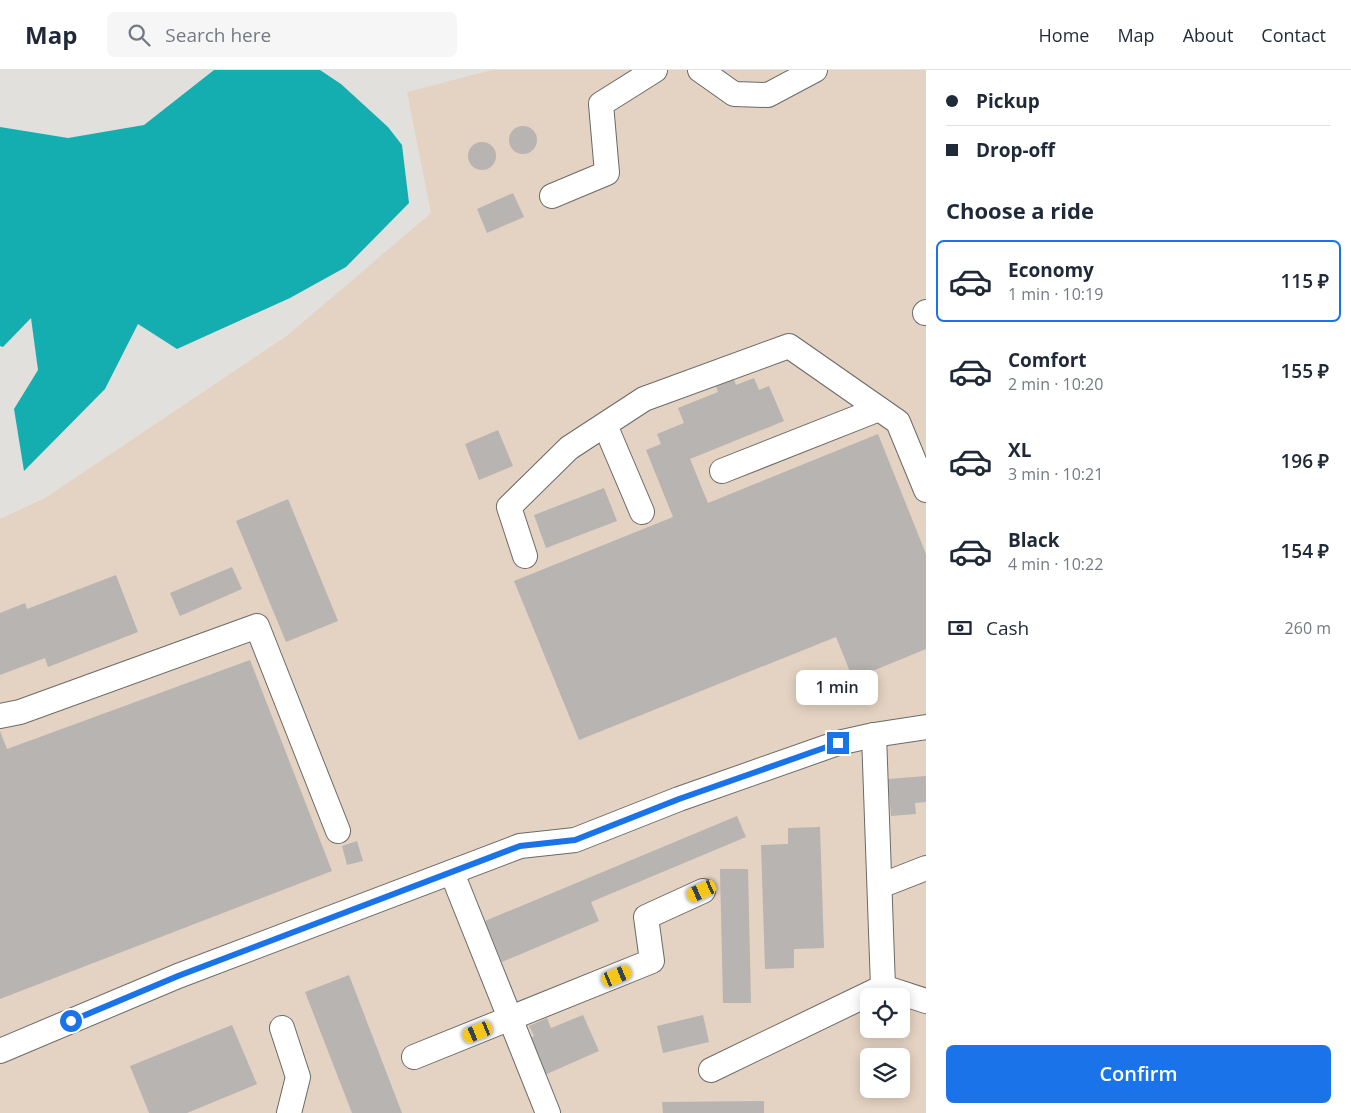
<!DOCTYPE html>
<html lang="en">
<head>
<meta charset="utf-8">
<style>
	body { margin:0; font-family:"Open Sans",sans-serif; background:#f6f6f7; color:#1f2937; height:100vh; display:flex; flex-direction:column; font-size:19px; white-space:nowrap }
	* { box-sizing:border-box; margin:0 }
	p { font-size:16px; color:#747a83 }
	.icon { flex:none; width:28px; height:28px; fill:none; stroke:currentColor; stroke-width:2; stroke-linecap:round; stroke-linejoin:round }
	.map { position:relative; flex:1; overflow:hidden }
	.details { display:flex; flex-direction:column; background:#fff; width:425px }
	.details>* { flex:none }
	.guide { display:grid; align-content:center; height:110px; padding:0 20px; background:#fff }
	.fabs { position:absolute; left:860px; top:918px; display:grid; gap:10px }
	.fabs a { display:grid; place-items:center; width:50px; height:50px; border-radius:8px; background:#fff; box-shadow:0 2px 12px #0003; font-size:25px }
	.end { position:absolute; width:22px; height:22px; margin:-11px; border:6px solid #1a73e8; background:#fff; box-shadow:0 0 0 2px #fff }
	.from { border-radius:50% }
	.bubble { position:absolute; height:35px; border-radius:8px; background:#fff; box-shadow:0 2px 12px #0003; font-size:16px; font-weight:600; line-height:35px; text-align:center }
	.car { position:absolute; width:15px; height:30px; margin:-15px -8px; border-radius:6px; box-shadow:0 0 4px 1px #0007; background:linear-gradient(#f5c518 24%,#345 0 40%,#f5c518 0 76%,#345 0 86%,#f5c518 0) }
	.guide b { display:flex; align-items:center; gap:18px; height:48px; font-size:19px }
	.guide b+b { border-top:1px solid #e0e1e3 }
	.guide i { width:12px; height:12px; background:#1f2937 }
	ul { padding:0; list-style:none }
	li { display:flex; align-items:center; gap:15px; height:82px; margin:0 10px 8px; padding:0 10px; border:2px solid transparent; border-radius:8px }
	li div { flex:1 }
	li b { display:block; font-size:19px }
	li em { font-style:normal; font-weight:600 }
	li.current { border-color:#1a73e8 }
	li>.icon { width:45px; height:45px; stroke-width:1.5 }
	h2 { padding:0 20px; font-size:22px; line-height:60px }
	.pay { display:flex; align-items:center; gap:12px; height:55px; padding:0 20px; font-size:19px }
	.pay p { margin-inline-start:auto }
	.button { display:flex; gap:10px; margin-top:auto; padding:10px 20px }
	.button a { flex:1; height:58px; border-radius:8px; background:#1a73e8; color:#fff; font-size:20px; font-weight:600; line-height:58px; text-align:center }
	header { display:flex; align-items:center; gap:30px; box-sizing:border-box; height:70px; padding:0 25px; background:#fff; border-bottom:1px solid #e0e1e3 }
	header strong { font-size:24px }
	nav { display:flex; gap:28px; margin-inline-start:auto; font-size:18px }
	.search { width:350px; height:45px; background:#f6f6f7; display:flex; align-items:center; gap:12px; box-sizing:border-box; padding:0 18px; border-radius:8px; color:#747a83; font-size:19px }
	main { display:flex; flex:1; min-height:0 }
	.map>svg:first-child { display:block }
</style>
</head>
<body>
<header>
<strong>Map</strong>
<div class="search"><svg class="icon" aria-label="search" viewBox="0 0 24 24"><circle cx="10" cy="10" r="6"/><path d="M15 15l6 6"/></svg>Search here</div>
<nav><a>Home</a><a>Map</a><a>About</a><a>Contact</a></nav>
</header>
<main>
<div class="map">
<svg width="926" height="1043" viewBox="0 0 926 1043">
	<rect width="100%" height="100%" fill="#e1e0dc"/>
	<!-- industrial -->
	<path fill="#e4d3c2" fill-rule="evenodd" d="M492 0H926V1043H0V449L45 428 288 265 431 143 407 22ZM869 926H901V959H869ZM869 986H901V1019H869Z"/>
	<!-- water -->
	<polygon fill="#15aeb0" points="214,0 320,0 341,14 388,57 402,75 409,133 346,197 290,228 177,279 138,254 105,319 24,401 14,339 38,300 31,248 3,277 0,276 0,57 68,68 144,55"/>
	<!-- building -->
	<g fill="#b7b4b1">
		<circle cx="523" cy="70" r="14"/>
		<circle cx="482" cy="86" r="14"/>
		<polygon points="513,123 524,147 487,163 477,139"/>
		<polygon points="732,304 736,315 754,308 759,320 769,316 784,351 690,389 708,433 878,364 926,484 926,579 853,609 836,567 579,670 514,511 673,447 646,380 661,374 657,364 684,353 678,338 718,322 714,311"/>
		<polygon points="498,360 513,396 479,410 465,374"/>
		<polygon points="604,418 617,451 546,478 534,445"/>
		<polygon points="288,429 338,551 286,572 236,451"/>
		<polygon points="232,497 242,519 180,546 170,523"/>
		<polygon points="116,505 138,562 48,597 45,588 0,605 0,543 25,533 27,539"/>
		<polygon points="250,590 332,801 0,929 0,661 7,679"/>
		<polygon points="926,706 926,732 915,733 916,744 891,746 888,709"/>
		<polygon points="737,746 746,767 591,832 599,851 502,892 485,851"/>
		<polygon points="820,757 824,878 794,879 794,898 765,899 761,775 788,774 788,758"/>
		<polygon points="357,771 363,791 347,795 342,776"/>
		<polygon points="720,799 748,799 751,933 723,933"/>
		<polygon points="349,905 402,1043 352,1043 305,922"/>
		<polygon points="583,945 599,981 540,1007 524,971 534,966 529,956 547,948 551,958"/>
		<polygon points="703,945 709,972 663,983 657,956"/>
		<polygon points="232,955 257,1014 187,1043 149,1043 130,996"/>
		<polygon points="764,1031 764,1043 663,1043 662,1032"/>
	</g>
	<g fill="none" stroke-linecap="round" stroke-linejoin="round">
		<defs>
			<g id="minor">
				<polyline points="700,0 734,24 768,25 815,0"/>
				<polyline points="552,126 607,103 601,34 655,0"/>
				<polyline points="925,243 926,242"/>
				<polyline points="605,355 642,442"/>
				<polyline points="722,401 879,339"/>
				<polyline points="525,486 509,437 569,378 644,329 789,276 898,352 926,420"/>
				<polyline points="0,646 20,642 257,556 338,761"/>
				<polyline points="452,803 548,1043"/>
				<polyline points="880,816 926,798"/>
				<polyline points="883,917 926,931"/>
				<polyline points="282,958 298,1007 289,1043"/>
				<polyline points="0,981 178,906 520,776 575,770 679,729 838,673 874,665 926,657"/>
				<polyline points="414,987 652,891 646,847 703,821"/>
				<polyline points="711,1000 883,917 874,665"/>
			</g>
		</defs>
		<!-- minor casing -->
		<use href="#minor" stroke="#6b6a67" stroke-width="26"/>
		<!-- minor -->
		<use href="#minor" stroke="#fff" stroke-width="24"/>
	</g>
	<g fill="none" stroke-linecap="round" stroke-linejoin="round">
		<!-- route -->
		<polyline stroke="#1a73e8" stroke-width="6" points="71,951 178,906 520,776 575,770 679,729 838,673"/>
	</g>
</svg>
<div class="fabs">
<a><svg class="icon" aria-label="locate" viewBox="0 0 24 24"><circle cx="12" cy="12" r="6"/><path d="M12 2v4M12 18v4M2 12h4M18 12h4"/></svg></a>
<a><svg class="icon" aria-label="layers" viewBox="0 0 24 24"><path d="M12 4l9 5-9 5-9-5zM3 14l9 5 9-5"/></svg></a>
</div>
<i class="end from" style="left:71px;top:951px"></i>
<i class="end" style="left:838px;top:673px"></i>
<div class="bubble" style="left:796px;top:600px;width:82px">1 min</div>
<i class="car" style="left:702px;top:821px;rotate:246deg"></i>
<i class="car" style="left:617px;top:906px;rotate:68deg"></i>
<i class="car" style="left:478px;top:962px;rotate:248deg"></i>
</div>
<section class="details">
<div class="guide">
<b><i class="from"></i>Pickup</b>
<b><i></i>Drop-off</b>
</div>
<h2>Choose a ride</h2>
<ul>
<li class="current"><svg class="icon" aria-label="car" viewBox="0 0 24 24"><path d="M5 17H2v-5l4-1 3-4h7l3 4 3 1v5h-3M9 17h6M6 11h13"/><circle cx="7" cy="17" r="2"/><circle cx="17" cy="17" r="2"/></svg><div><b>Economy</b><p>1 min · 10:19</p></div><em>115 ₽</em></li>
<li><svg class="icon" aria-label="car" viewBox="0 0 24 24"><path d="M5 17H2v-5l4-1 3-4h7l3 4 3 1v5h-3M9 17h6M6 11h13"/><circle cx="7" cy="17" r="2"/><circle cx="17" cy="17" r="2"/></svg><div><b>Comfort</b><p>2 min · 10:20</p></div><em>155 ₽</em></li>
<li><svg class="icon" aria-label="car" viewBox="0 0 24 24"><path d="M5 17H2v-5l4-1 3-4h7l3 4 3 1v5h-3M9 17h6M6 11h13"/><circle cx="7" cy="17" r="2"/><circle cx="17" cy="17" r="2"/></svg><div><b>XL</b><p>3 min · 10:21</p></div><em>196 ₽</em></li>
<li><svg class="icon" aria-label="car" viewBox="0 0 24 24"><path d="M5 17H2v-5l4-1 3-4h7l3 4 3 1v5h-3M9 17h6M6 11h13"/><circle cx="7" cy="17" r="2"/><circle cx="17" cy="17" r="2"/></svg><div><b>Black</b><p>4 min · 10:22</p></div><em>154 ₽</em></li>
</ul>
<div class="pay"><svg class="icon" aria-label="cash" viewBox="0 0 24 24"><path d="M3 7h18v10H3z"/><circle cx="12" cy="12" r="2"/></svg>Cash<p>260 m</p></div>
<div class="button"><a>Confirm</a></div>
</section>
</main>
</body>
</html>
